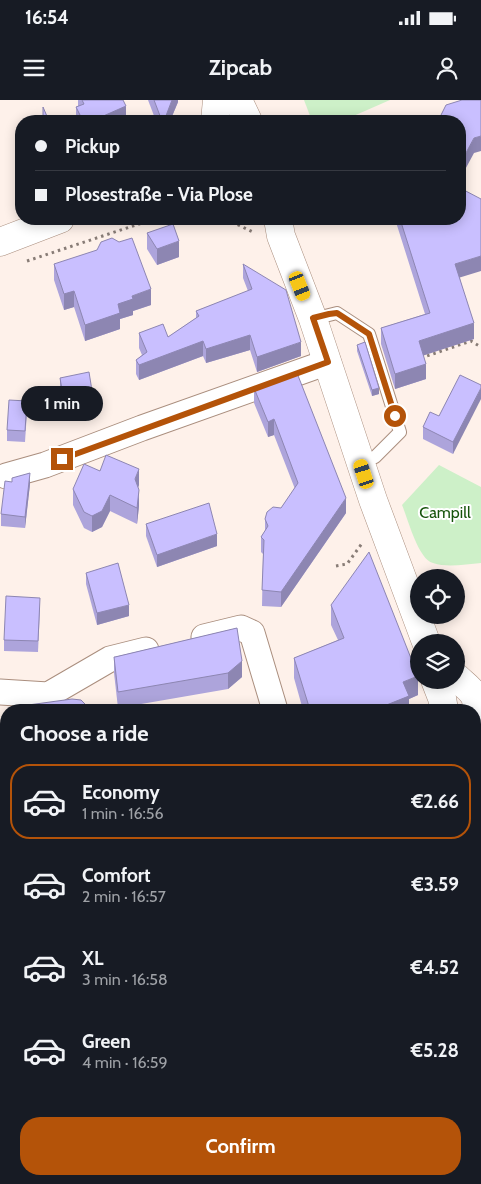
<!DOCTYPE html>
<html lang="en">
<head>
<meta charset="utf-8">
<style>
	body { margin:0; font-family:Cabin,sans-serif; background:#20242c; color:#f1f3f6; height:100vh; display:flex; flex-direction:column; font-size:19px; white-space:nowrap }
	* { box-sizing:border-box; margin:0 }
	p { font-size:16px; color:#9ea1a6 }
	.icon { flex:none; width:28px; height:28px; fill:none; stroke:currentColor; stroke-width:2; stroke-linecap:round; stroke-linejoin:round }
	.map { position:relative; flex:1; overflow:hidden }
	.side { position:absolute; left:0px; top:604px; width:481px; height:481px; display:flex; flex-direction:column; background:#171b24; border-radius:20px 20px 0 0; box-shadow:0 2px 12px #0003 }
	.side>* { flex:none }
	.banner { position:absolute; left:15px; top:15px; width:451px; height:110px; border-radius:20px; box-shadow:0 2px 12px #0003; display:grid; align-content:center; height:110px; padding:0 20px; background:#171b24 }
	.fabs { position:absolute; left:410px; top:469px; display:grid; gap:10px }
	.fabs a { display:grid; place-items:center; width:55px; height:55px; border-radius:50%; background:#171b24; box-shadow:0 2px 12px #0003; font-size:25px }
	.end { position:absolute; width:22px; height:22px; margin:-11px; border:6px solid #b45309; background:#fff; box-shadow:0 0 0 2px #fff }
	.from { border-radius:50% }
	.bubble { position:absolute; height:35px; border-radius:18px; background:#171b24; box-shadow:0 2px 12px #0003; font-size:16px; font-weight:700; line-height:35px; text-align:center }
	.car { position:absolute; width:15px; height:30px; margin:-15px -8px; border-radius:6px; box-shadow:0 0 4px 1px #0007; background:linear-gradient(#f5c518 24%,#345 0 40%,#f5c518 0 76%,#345 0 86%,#f5c518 0) }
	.banner b { display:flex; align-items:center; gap:18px; height:48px; font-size:19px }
	.banner b+b { border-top:1px solid #363941 }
	.banner i { width:12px; height:12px; background:#f1f3f6 }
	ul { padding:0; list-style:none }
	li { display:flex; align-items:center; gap:15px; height:75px; margin:0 10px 8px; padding:0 10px; border:2px solid transparent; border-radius:20px }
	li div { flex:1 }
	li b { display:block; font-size:19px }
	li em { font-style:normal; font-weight:700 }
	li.selected { border-color:#b45309 }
	li>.icon { width:45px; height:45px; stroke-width:1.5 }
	h2 { padding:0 20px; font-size:22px; line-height:60px }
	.action { display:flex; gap:10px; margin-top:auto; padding:10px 20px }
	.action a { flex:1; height:58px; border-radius:20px; background:#b45309; color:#fff; font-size:20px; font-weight:700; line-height:58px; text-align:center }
	.status { display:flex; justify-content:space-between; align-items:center; height:35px; padding:0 25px; background:#171b24; direction:ltr }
	.status svg { height:14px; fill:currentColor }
	header { display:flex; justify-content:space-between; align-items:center; height:65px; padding:0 20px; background:#171b24; font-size:22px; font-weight:700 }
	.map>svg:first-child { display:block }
</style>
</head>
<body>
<div class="status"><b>16:54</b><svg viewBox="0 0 49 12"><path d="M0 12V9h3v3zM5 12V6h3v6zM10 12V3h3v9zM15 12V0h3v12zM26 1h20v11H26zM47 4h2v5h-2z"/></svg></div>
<header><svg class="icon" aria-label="menu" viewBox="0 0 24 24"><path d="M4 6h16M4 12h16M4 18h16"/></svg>Zipcab<svg class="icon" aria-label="person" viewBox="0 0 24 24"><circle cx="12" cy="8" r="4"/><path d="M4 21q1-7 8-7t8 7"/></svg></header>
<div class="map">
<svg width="481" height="1084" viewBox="0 0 481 1084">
	<rect width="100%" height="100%" fill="#fef1ea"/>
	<!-- green -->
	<g fill="#cdf0c8">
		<polygon points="304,0 390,0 342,21 312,21"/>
		<path d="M439 365 481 387V463C466 464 448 468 433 463 418 459 408 419 402 405Z"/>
	</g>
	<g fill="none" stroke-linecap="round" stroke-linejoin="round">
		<defs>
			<polyline id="lane" points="313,219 337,213 369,234 400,332 375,357 360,362"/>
			<g id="street">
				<polyline points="6,376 45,365 142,328 328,262"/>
				<polyline points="204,537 241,528 252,533 275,610"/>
				<polyline points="0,592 48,595 110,559 146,550"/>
				<polyline points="0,937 6,934"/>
			</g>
			<g id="secondary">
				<polyline points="238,0 248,21"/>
				<polyline points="215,21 217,0"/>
				<polyline points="278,119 281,136 313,219 373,400 426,542"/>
				<polyline points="0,142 60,119"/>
				<path d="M456 577C467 588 481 594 475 612"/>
				<polyline points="435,580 442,598 444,610"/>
				<polyline points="475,625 479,679"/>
			</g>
		</defs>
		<!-- lane casing -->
		<use href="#lane" stroke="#aa8e7e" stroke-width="14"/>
		<!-- street casing -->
		<use href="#street" stroke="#aa8e7e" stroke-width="27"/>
		<!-- secondary casing -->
		<use href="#secondary" stroke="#aa8e7e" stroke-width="29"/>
		<!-- path -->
		<g stroke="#887c76" stroke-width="3" stroke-dasharray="2.5 4" stroke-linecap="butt">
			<polyline points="226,119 255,133"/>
			<polyline points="27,161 154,119"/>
			<polyline points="421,258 471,241 481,247"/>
			<polyline points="336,466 347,464 363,442"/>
			<polyline points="475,713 481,711"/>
			<polyline points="475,1004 481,1004"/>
			<polyline points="475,1054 481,1016"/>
			<polyline points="151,1084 153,1079"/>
			<polyline points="298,1084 304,1079"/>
			<polyline points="470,1084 471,1079"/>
		</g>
		<!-- lane -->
		<use href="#lane" stroke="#fff" stroke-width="12"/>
		<!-- street -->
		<use href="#street" stroke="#fff" stroke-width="25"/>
		<!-- secondary -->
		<use href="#secondary" stroke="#fff" stroke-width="28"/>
	</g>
	<!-- wall -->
	<g fill="#ada4db">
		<polygon points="78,0 123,0 126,21 43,21 43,7 49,21 76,19 76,7 78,6"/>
		<polygon points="148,0 178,0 178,2 170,21 156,21"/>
		<polygon points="395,119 460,119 460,178 474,239 423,255 426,279 395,289 381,244 381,228 425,214"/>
		<polygon points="147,133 179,157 157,165 147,149"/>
		<polygon points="54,164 151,205 133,211 133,215 120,219 120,229 85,241 74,207 64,210 54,180"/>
		<polygon points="243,164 301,256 257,272 250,250 206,263 203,256 139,280 136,274 136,260 142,255 139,248 139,233 168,237 196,218 196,211 248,191 243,178"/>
		<polygon points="357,245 379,294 372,296 357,251"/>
		<polygon points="60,278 93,297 93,309 64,314 60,289"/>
		<polygon points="481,285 453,354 423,339 423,327 439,316"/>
		<polygon points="254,288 346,413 281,507 262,506 263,454 261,452 261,437 265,431 265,419 281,408 295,389 274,335 268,337 254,303"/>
		<polygon points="27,312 25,342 7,341 7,330"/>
		<polygon points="100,371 139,385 138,387 139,406 137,424 110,411 102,427 92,432 84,428 73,405 73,389"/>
		<polygon points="30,384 25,428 1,426 1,414"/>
		<polygon points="146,424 217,446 157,467 146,436"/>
		<polygon points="86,473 129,516 97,525 86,484"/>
		<polygon points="331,505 418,595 409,599 409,610 303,610 294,578 294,558 338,540 331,525"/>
		<polygon points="40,509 38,552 4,551 4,540"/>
		<polygon points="237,528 242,577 228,589 118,608 114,573 114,557"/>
		<polygon points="6,743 5,874 0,873 0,746 5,747"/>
		<polygon points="29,1079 101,1079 97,1084 29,1084"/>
		<polygon points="404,1079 453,1079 453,1083 448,1083"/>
	</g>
	<!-- shaded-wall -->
	<g fill="#8d86b2">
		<polygon points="172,0 178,0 178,2 170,21 164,21"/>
		<polygon points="126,6 126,21 92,21"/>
		<polygon points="481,36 481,51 474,53 460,79 460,64 474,38"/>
		<polygon points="179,141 179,157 157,165 157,149"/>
		<polygon points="481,156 481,171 455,179 455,164"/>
		<polygon points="151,189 151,205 133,211 133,215 120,219 120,229 85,241 85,225 118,204 132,196"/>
		<polygon points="74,191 74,207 64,210 64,194"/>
		<polygon points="474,223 474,239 419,257 419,241"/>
		<polygon points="250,235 250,250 206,263 206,249"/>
		<polygon points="203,241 203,256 139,280 139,265"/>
		<polygon points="301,242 301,256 257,272 257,257"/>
		<polygon points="426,264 426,279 395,289 395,274"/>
		<polygon points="379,288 379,294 372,296 372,290"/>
		<polygon points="481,288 481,299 453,354 453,342"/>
		<polygon points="274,319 274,335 268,337 268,322"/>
		<polygon points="139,369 139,385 135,395 135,379"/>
		<polygon points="30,373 30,384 25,428 25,417"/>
		<polygon points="139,390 139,406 137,424 137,408"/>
		<polygon points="110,395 110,411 102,427 92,432 92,416"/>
		<polygon points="346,398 346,413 281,507 281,492"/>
		<polygon points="217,434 217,446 157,467 157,455"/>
		<polygon points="129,505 129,516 97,525 97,513"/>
		<polygon points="242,561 242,577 228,589 228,573"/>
		<polygon points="418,576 418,595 409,599 409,610 374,610 403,582"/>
		<polygon points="6,855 6,871 5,874 5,858"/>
		<polygon points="475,888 478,888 478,907 475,908"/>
		<polygon points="83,1079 101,1079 97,1084 80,1084"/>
	</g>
	<!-- building -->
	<g fill="#c9bfff" stroke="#8d86b2">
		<polygon points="82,0 123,0 126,6 92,21 33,21 43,21 43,7 49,21 82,19 76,7 84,4"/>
		<polygon points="154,0 172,0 164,21 162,21"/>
		<polygon points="462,0 481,0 481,36 474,38 460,64 460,21 438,21 446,5"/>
		<polygon points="460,88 481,99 481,156 455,164 474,223 419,241 426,264 395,274 381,228 430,213 400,119 460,119"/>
		<polygon points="173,124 179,141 157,149 147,133"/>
		<polygon points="112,138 119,142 132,138 151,189 132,196 133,199 118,204 120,213 85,225 74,191 64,194 54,164 97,150 101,142"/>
		<polygon points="243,164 286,190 301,242 257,257 250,235 206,249 203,241 139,265 136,260 147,252 139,233 163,224 168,237 199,216 196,211 252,189"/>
		<polygon points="365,242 379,288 372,290 357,245"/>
		<polygon points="89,272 93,297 64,302 60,278"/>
		<polygon points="297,273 346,398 281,492 262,490 264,440 261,437 268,426 265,419 267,412 273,407 281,408 298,383 274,319 268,322 254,288"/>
		<polygon points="460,275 481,285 481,288 453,342 423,327 430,312 439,316"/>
		<polygon points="9,300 27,301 25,331 7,330"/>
		<polygon points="106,355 139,369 135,379 139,390 137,408 110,395 102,411 92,416 84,412 73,389 84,364 100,371"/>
		<polygon points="30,373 25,417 1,414 5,381 12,382 12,378"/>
		<polygon points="209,403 217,434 157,455 146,424"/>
		<polygon points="369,452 418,576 403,582 409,596 374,610 310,610 294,558 344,538 331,505"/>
		<polygon points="118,463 129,505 97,513 86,473"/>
		<polygon points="6,496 40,498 38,541 4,540"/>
		<polygon points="237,528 242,561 228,573 118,592 114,557 115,557"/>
		<polygon points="72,599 81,600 91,610 15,610 21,606"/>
		<polygon points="6,743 6,855 5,858 0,857 0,746 5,747"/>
		<polygon points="475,876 478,888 475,888"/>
		<polygon points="47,1079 83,1079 80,1083 80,1084 49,1084 51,1081"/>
		<polygon points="404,1079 448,1079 447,1084 404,1084"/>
	</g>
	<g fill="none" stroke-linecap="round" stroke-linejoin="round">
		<!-- route -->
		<polyline stroke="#b45309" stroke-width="6" points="62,359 328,262 313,218 329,214 337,213 369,234 395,316"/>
	</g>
	<g text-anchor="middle" stroke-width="4" stroke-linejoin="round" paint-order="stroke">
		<!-- park labels -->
		<g font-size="16" fill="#16540b" stroke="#fff">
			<text x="445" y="418">Campill</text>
		</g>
	</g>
</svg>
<div class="fabs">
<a><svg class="icon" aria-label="locate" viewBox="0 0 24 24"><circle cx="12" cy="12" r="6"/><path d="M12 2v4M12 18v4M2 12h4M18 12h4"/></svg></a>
<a><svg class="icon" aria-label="layers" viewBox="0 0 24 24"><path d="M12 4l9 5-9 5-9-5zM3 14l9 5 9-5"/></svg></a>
</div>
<i class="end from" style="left:395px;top:316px"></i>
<i class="end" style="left:62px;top:359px"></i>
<div class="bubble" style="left:21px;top:286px;width:82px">1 min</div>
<i class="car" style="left:300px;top:186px;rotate:158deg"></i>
<i class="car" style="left:364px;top:374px;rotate:342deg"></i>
<div class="banner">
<b><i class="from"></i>Pickup</b>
<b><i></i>Plosestraße - Via Plose</b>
</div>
<section class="side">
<h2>Choose a ride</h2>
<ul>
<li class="selected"><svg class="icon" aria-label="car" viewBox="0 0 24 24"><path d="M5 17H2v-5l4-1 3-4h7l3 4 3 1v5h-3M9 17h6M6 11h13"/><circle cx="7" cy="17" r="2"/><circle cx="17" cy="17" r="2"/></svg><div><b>Economy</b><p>1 min · 16:56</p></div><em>€2.66</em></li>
<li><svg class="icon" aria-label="car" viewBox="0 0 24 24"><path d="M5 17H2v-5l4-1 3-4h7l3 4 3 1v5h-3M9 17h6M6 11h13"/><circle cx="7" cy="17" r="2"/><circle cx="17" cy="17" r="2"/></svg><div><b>Comfort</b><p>2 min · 16:57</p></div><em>€3.59</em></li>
<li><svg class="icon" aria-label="car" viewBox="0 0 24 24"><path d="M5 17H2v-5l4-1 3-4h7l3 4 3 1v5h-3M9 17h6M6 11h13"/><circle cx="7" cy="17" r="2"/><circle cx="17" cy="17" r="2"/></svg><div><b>XL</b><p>3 min · 16:58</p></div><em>€4.52</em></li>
<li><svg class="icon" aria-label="car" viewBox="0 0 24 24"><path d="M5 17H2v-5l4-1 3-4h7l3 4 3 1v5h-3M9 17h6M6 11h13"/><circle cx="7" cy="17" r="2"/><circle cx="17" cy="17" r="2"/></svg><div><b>Green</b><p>4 min · 16:59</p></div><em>€5.28</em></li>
</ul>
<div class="action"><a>Confirm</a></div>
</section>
</div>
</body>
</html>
